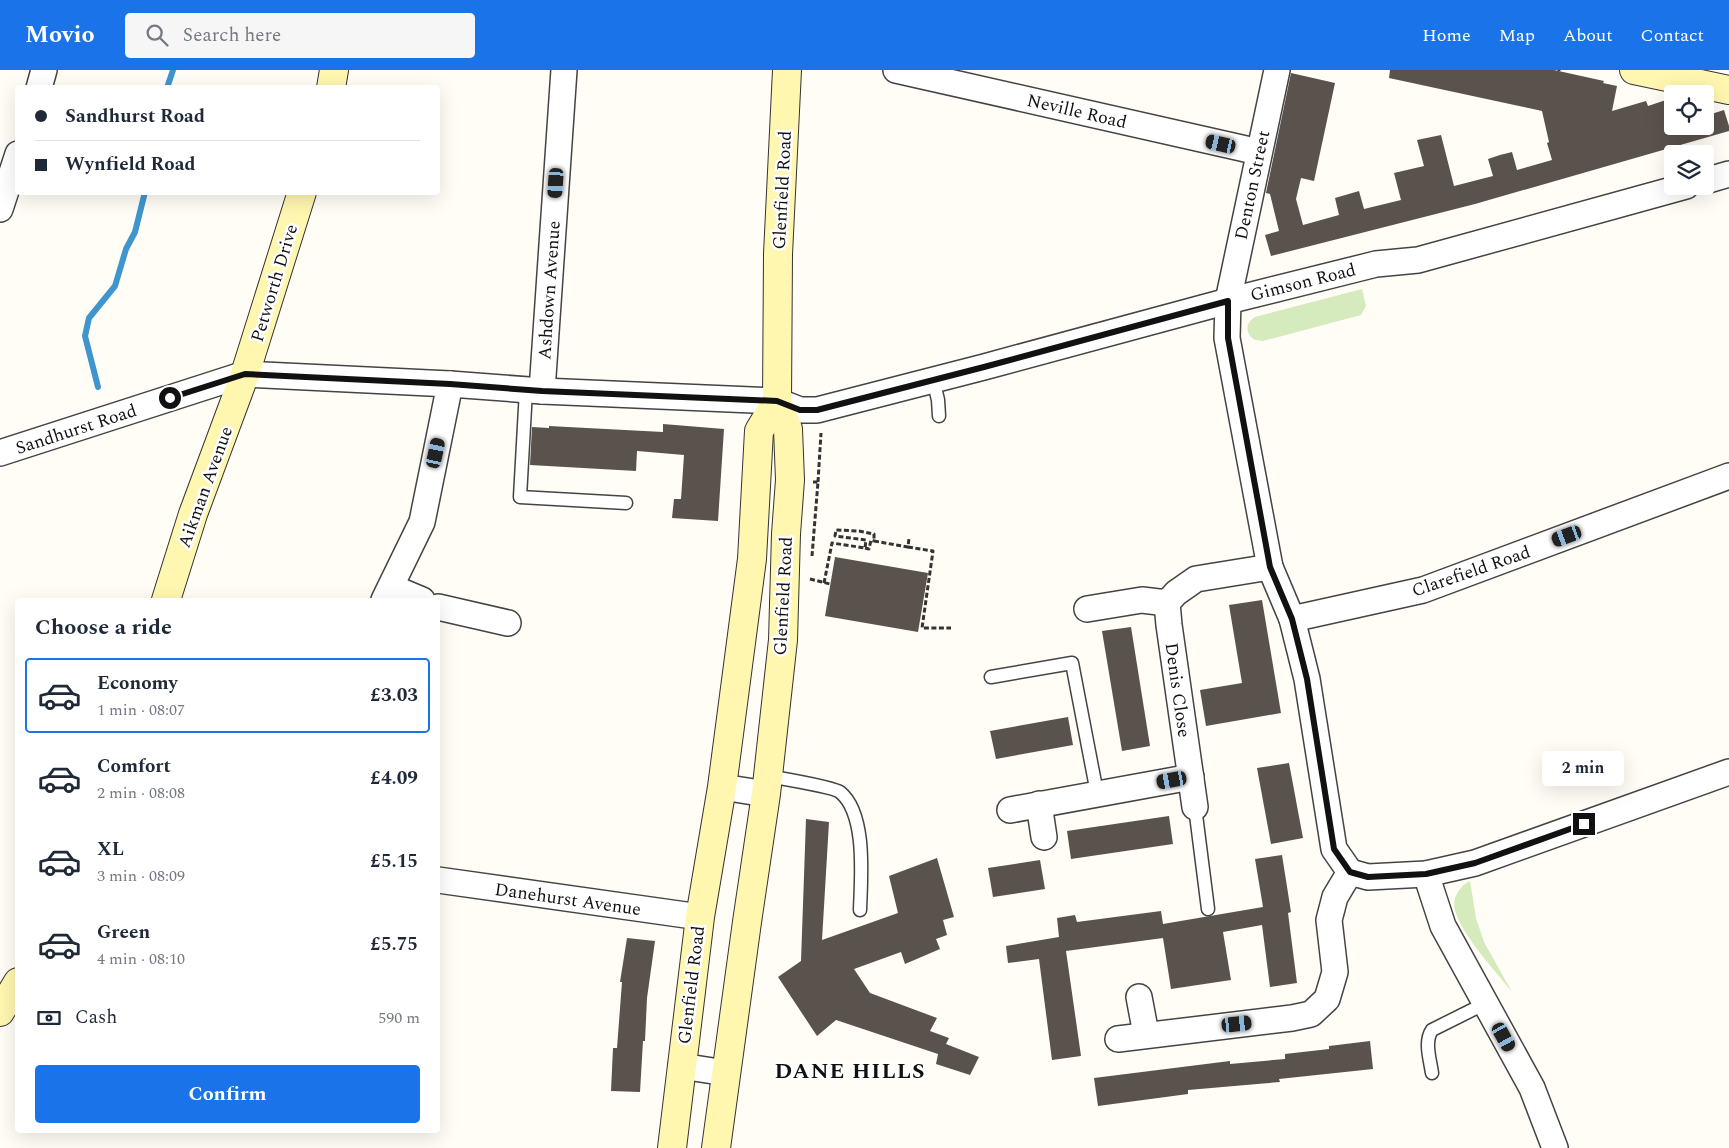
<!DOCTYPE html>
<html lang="en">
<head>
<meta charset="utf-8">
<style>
	body { margin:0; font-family:Spectral,serif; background:#f6f6f7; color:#1f2937; height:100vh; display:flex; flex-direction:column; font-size:19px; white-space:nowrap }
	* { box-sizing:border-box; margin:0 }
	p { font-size:16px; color:#747a83 }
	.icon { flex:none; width:28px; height:28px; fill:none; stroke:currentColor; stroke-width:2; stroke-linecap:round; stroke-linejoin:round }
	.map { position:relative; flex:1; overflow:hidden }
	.details { position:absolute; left:15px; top:528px; width:425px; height:535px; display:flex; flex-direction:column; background:#fff; border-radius:5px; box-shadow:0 5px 20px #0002 }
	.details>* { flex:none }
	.banner { position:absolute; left:15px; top:15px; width:425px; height:110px; border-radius:5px; box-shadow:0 5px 20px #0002; display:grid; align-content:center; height:110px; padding:0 20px; background:#fff }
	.tools { position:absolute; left:1664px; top:15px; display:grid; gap:10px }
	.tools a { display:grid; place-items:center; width:50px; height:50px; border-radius:5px; background:#fff; box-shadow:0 5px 20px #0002; font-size:25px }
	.end { position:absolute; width:22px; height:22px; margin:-11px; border:6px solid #111; background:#fff; box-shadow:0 0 0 2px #fff }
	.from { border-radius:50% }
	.bubble { position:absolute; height:35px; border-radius:5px; background:#fff; box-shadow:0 5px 20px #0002; font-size:16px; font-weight:700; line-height:35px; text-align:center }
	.car { position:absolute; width:15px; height:30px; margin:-15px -8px; border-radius:6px; box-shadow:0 0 4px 1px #0007; background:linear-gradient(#222 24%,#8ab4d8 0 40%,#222 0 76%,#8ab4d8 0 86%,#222 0) }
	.banner b { display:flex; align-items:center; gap:18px; height:48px; font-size:19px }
	.banner b+b { border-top:1px solid #e0e1e3 }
	.banner i { width:12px; height:12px; background:#1f2937 }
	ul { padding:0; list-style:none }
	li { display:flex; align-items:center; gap:15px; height:75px; margin:0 10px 8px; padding:0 10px; border:2px solid transparent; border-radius:5px }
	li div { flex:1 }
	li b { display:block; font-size:19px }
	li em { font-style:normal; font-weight:700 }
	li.current { border-color:#1a73e8 }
	li>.icon { width:45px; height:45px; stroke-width:1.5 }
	h2 { padding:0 20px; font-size:22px; line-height:60px }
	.pay { display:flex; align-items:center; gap:12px; height:55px; padding:0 20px; font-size:19px }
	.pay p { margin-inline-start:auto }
	.primary-button { display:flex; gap:10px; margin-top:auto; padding:10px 20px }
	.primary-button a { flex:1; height:58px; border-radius:5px; background:#1a73e8; color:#fff; font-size:20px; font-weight:700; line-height:58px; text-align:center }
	header { display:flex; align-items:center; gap:30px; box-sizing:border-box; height:70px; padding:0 25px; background:#1a73e8; color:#fff }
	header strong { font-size:24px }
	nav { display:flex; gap:28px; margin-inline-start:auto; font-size:18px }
	.search { width:350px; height:45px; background:#f6f6f7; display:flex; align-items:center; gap:12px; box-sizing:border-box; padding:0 18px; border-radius:5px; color:#747a83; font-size:19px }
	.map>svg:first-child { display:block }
</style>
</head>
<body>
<header>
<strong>Movio</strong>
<div class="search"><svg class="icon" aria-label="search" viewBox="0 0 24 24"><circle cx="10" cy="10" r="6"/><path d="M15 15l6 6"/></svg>Search here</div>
<nav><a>Home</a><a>Map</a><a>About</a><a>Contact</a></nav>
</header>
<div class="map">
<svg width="1729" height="1078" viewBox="0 0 1729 1078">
	<rect width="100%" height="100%" fill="#fffdf5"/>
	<!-- green -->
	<g fill="#d5ebbd">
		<path d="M1362 219 1366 236 1361 245 1263 271 1255 270C1245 264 1245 253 1255 247Z"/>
		<path d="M1470 811 1476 848 1484 872 1512 922C1495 900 1462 866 1455 840 1452 829 1459 816 1470 811Z"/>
	</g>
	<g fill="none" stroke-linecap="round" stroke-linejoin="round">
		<!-- stream -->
		<g stroke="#3f96cf" stroke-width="6">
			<polyline points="167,18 173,0"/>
			<polyline points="98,317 85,266 89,248 115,216 126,179 135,162 145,122"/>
		</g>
	</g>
	<!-- building -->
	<g fill="#5a524d">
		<polygon points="1390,0 1554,0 1604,11 1603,13 1617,16 1612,41 1646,31 1648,36 1672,28 1672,56 1705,56 1705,46 1724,40 1729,56 1729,61 1475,134 1271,186 1265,165 1279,161 1270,124 1266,123 1291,3 1335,13 1314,111 1301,108 1296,129 1303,155 1339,145 1335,128 1359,121 1364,139 1401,130 1394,103 1424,96 1417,70 1441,65 1454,116 1493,106 1488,89 1500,85 1512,82 1517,100 1552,90 1547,73 1549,72 1542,41 1389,8"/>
		<polygon points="663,354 724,359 718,451 672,448 674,429 681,429 684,385 637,381 636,401 530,395 532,357 549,358 549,356 663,362"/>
		<polygon points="835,487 928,503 918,562 825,546"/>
		<polygon points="1262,530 1281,643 1206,656 1200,620 1242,613 1229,535"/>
		<polygon points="1131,557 1150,676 1122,681 1102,561"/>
		<polygon points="1068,647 1073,675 996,689 990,661"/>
		<polygon points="1289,693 1303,768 1271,774 1257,698"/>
		<polygon points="1169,746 1173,774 1071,789 1067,761"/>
		<polygon points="806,749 829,752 822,870 898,843 889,806 937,788 954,847 943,850 947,865 936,869 940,879 905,894 901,882 854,899 870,923 937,948 930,961 949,968 946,974 979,987 970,1005 936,994 938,984 836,950 817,966 778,907 801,891"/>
		<polygon points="1282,785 1291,842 1288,843 1297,913 1270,917 1262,855 1223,862 1231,910 1171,919 1163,868 1066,881 1081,986 1052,990 1039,889 1008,893 1006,876 1059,867 1057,848 1075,845 1077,852 1161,841 1163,854 1263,837 1255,789"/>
		<polygon points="1040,790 1045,819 993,827 988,798"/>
		<polygon points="627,868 655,871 647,928 645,971 643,971 640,1022 611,1021 613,978 617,978 622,912 620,912"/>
		<polygon points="1370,971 1373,999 1279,1009 1280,1012 1188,1020 1188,1024 1098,1036 1094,1008 1230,991 1230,994 1285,989 1285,984 1329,979 1329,976"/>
	</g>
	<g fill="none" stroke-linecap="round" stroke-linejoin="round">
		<defs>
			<g id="lane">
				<polyline points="933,309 938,330 939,346"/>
				<polyline points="526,320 520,427 626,433"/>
				<polyline points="991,607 1072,593 1097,723"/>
				<path d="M768 706C779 708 834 717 840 722 867 744 861 808 860 840"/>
				<polyline points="1195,737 1208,839"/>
				<path d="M1432 1003C1430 989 1424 972 1432 960L1486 933"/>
			</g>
			<g id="street">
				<polyline points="896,0 1259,82"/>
				<polyline points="39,18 44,0"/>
				<polyline points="1705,111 1729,104"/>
				<polyline points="0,139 18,84"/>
				<polyline points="542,321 564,0"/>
				<polyline points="0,383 245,304 450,314 542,321 777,331 800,340 817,340 984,297 1228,231 1376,194 1418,190 1686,116"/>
				<polyline points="391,517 422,530"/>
				<polyline points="384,530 422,452 450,314"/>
				<polyline points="438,537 508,553"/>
				<polyline points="1087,539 1142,530 1167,533"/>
				<polyline points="1292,549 1423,520 1729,406"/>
				<polyline points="722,717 766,724"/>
				<polyline points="1039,734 1044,767"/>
				<polyline points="1195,737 1169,555 1167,533 1176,523 1196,509 1270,497"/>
				<polyline points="1010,740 1191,707"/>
				<polyline points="1350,802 1368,807 1426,804 1475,793 1729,702"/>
				<polyline points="1426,804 1443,856 1532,1018 1555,1078"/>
				<polyline points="438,810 700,847"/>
				<polyline points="1139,927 1146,964"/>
				<polyline points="1118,969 1292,948 1311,944 1327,929 1335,902 1329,850 1335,827 1350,802 1334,779 1307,609 1292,549 1270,497 1227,268 1228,231 1277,0"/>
				<polyline points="681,996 726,1003"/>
			</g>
			<g id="secondary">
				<polyline points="1634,0 1729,20"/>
				<polyline points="331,18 334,0"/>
				<polyline points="166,530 193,444 245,304 302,122"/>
				<polyline points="0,942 18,912"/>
				<polyline points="672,1078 700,847 722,717 752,489 759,361 777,331"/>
				<polyline points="716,1078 747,852 766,724 783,570 786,464 790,410 788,359 777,331 778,184 787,0"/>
			</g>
		</defs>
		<!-- lane casing -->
		<use href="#lane" stroke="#444" stroke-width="15"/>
		<!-- street casing -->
		<use href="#street" stroke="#444" stroke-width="28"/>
		<!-- secondary casing -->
		<use href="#secondary" stroke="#333" stroke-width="30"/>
		<!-- path -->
		<g stroke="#333" stroke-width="3" stroke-dasharray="5 2.5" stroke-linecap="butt">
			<polyline points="1559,1 1559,0"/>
			<polyline points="818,412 821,363"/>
			<polyline points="874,471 908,477 909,468"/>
			<polyline points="908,477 933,481 922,558 951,558"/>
			<polyline points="865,478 869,479 871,470 874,471"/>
			<polyline points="812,486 818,412 813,412"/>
			<polyline points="810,509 830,514"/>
			<polyline points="824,513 832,473 865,478 866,470 835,466 836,460 859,461 874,464 874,471"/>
		</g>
		<!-- lane -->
		<use href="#lane" stroke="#fff" stroke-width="12"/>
		<!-- street -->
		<use href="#street" stroke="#fff" stroke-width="25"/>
		<!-- secondary -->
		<use href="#secondary" stroke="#fff6b0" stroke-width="28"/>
	</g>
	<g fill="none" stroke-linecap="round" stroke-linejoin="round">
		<!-- route -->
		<polyline stroke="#111" stroke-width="6" points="170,328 245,304 450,314 542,321 777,331 800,340 817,340 984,297 1228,231 1228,268 1270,497 1292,549 1307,609 1334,779 1350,802 1368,807 1426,804 1475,793 1584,754"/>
	</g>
	<g text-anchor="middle" stroke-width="5" stroke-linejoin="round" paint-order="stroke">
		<!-- street labels -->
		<g font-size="18" fill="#111" stroke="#fff">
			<text transform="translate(1077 41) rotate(13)" y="6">Neville Road</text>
			<text transform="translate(1252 115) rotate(-78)" y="6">Denton Street</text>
			<text transform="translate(782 120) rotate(-87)" y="6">Glenfield Road</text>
			<text transform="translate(1303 212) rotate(-14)" y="6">Gimson Road</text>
			<text transform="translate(274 213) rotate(-73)" y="6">Petworth Drive</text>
			<text transform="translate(549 220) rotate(-86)" y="6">Ashdown Avenue</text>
			<text transform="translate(76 359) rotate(-18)" y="6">Sandhurst Road</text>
			<text transform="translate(205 417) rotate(-70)" y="6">Aikman Avenue</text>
			<text transform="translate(1471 501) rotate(-19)" y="6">Clarefield Road</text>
			<text transform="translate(783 526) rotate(-87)" y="6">Glenfield Road</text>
			<text transform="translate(1178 620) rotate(82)" y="6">Denis Close</text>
			<text transform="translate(568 829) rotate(8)" y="6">Danehurst Avenue</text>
			<text transform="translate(691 915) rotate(-83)" y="6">Glenfield Road</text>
		</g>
		<!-- district labels -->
		<g font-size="22" font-weight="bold" letter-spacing="1" fill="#111" stroke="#fff">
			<text x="850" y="1008">DANE HILLS</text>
		</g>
	</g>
</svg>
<div class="tools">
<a><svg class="icon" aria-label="locate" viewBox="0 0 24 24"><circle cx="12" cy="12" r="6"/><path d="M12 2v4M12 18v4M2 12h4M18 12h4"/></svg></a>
<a><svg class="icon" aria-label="layers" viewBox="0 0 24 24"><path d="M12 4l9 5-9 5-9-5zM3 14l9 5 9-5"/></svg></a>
</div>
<i class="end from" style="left:170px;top:328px"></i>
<i class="end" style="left:1584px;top:754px"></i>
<div class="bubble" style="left:1542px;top:681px;width:82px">2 min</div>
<i class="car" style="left:1221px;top:74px;rotate:283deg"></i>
<i class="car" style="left:556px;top:113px;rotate:184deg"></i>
<i class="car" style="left:436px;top:383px;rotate:12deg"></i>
<i class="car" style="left:1567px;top:466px;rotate:250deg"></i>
<i class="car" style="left:1172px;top:710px;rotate:260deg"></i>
<i class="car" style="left:1237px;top:954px;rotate:84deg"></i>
<i class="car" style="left:1504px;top:967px;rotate:151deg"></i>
<div class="banner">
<b><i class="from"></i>Sandhurst Road</b>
<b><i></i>Wynfield Road</b>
</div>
<section class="details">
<h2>Choose a ride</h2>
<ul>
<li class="current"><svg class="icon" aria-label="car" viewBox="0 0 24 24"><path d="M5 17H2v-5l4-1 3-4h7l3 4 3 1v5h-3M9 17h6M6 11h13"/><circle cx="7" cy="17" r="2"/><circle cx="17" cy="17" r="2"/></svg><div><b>Economy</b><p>1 min · 08:07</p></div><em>£3.03</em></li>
<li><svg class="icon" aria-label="car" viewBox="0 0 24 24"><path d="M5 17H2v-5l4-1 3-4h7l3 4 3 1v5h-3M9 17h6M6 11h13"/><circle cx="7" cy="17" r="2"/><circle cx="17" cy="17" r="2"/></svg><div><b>Comfort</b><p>2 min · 08:08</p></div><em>£4.09</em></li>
<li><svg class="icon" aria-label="car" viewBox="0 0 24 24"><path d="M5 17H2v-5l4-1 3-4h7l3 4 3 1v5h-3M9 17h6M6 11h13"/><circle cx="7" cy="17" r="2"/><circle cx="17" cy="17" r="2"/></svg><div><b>XL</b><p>3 min · 08:09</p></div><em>£5.15</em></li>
<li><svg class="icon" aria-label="car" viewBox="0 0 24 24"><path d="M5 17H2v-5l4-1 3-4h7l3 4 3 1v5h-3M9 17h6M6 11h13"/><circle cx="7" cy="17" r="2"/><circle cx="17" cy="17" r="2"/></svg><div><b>Green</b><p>4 min · 08:10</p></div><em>£5.75</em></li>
</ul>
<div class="pay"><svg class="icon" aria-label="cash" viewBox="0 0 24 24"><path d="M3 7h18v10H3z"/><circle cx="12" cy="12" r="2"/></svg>Cash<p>590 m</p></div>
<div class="primary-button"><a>Confirm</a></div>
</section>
</div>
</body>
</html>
